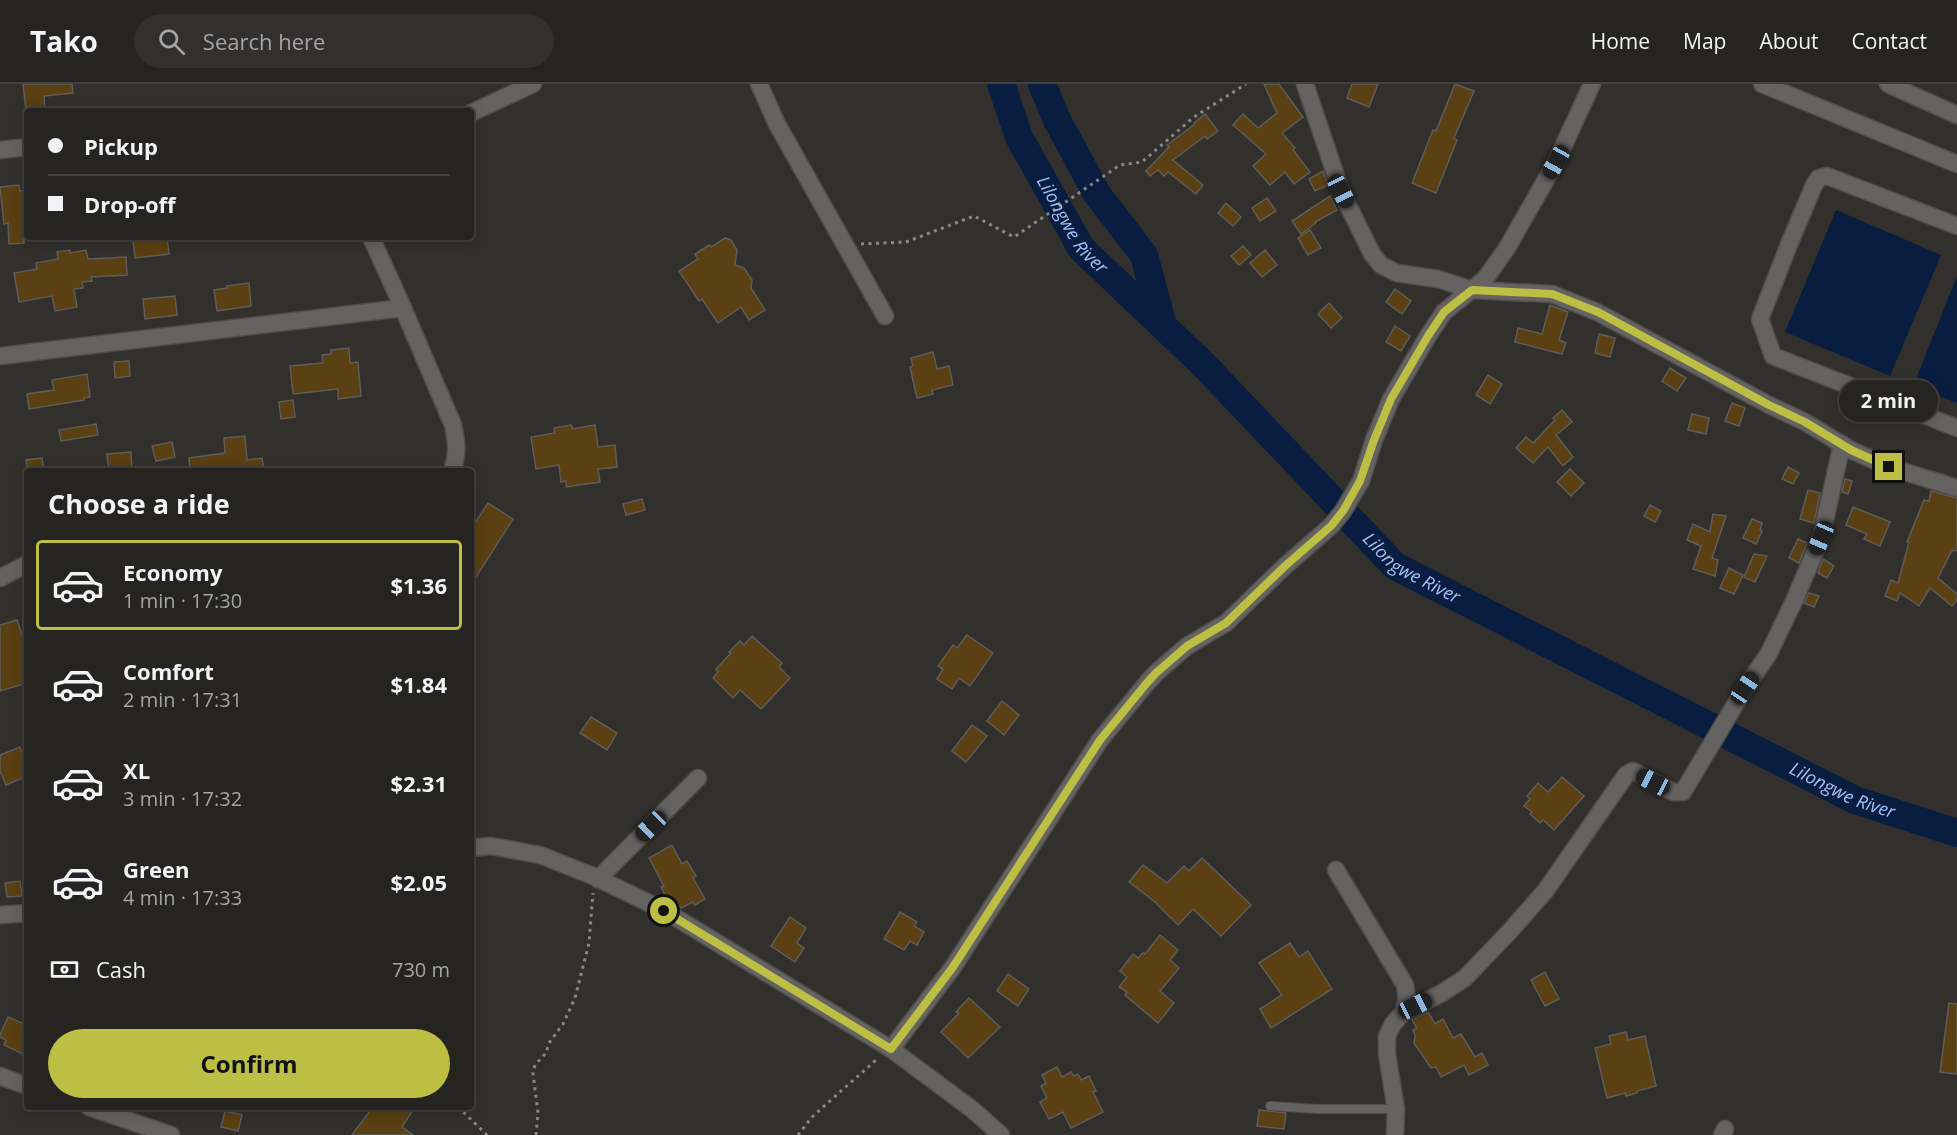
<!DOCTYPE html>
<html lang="en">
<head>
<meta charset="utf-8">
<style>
	body { margin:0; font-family:"Open Sans",sans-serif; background:#32302e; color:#f1f3f6; height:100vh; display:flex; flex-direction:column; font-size:22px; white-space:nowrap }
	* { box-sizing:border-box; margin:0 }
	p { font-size:20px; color:#a4a4a5 }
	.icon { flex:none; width:33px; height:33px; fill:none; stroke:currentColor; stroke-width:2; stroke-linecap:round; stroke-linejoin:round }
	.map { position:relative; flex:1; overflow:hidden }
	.details { position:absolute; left:24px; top:384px; width:450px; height:642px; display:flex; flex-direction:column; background:#262421; border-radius:6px; box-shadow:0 3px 15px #0003,0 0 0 2px #42413f }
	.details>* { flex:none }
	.guide { position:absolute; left:24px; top:24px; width:450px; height:132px; border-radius:6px; box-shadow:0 3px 15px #0003,0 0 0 2px #42413f; display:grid; align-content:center; height:132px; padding:0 24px; background:#262421 }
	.end { position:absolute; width:27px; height:27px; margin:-14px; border:8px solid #bcbf44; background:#111; box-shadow:0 0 0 3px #111 }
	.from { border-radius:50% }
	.bubble { position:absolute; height:42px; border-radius:21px; background:#262421; box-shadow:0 3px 15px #0003,0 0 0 2px #42413f; font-size:20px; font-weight:700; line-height:42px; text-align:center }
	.car { position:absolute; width:18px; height:36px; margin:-18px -9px; border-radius:8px; box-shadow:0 0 4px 2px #0007; background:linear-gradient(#222 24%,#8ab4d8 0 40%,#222 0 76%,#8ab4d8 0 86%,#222 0) }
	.guide b { display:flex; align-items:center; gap:21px; height:57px; font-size:22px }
	.guide b+b { border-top:2px solid #42413f }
	.guide i { width:15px; height:15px; background:#f1f3f6 }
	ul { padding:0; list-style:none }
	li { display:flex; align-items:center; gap:18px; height:90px; margin:0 12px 9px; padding:0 12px; border:3px solid transparent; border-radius:6px }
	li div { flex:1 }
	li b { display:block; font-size:22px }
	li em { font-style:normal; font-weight:700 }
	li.selected { border-color:#bcbf44 }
	li>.icon { width:54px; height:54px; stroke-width:1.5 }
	h2 { padding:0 24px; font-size:27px; line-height:72px }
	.pay { display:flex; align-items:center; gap:15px; height:66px; padding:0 24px; font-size:22px }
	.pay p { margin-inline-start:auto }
	.action { display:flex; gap:12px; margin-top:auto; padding:12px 24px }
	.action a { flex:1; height:69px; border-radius:36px; background:#bcbf44; color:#111; font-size:24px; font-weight:700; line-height:69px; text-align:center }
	header { display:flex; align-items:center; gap:36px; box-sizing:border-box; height:84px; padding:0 30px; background:#262421; border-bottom:2px solid #42413f }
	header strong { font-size:28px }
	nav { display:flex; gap:33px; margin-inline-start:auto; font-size:21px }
	.search { width:420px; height:54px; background:#32302e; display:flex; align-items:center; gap:15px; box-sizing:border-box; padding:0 21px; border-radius:33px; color:#a4a4a5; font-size:22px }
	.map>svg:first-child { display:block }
</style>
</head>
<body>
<header>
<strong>Tako</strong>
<div class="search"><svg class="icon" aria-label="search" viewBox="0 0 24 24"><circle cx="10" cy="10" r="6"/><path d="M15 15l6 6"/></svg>Search here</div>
<nav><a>Home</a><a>Map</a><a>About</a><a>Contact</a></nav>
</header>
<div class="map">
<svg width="1957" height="1051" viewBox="0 0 1957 1051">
	<rect width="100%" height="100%" fill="#32302c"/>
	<!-- water -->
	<g fill="#091d40">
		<polygon points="1836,126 1941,171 1890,292 1785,248"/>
		<polygon points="1957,192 1957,319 1913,302"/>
	</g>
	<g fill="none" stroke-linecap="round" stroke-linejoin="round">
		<!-- river -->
		<g stroke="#091d40" stroke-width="28">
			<path id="s1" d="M1001 0 1019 53 1081 164 1203 280 1395 482 1855 716 1957 749"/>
			<polyline points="1042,0 1057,36 1097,110 1144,171 1163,242"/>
		</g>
	</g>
	<!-- building -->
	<g fill="#5a4012" stroke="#5f5c59" stroke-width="1.5">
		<polygon points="23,0 72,0 73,9 44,12 45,27 26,27"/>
		<polygon points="1264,0 1279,0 1303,33 1282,49 1295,64 1293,66 1310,88 1294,100 1285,88 1270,101 1253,82 1266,70 1233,41 1243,30 1258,44 1277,29"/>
		<polygon points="1352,0 1378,0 1369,23 1347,14"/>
		<polygon points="1455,0 1474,7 1454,54 1457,56 1436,109 1412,99 1433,46 1436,47"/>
		<polygon points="1205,30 1218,47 1207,55 1205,52 1173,76 1203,101 1196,110 1168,88 1164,92 1158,86 1150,92 1146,87 1169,63 1167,61 1195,40 1194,39"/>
		<polygon points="1323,87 1328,101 1315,107 1309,95"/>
		<polygon points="19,101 20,107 27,106 27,136 23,137 24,159 9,160 8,139 4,140 0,103"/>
		<polygon points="1330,112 1337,126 1315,138 1316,139 1301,150 1292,137"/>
		<polygon points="1267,114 1276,127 1260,137 1252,124"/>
		<polygon points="1226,119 1241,133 1233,142 1218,129"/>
		<polygon points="1310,146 1321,164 1308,171 1298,154"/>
		<polygon points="167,153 169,170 135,174 133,157"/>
		<polygon points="725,154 731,156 737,166 735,181 744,184 752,196 751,204 765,226 749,236 741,223 718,239 702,215 699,217 679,187 698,175 695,170 709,161 711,163"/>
		<polygon points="1243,162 1251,171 1239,181 1231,172"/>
		<polygon points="70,166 70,169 86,166 88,175 126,173 127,191 91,193 92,197 82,198 83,204 74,205 77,223 55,227 52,212 19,218 14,189 37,185 36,179 58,175 57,168"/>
		<polygon points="1265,166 1277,181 1262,193 1250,179"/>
		<polygon points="249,199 251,222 217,227 214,206 227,204 227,202"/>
		<polygon points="1395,205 1411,217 1402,230 1386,218"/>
		<polygon points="175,212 177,231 145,235 143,215"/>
		<polygon points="1329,219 1342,234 1331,244 1318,230"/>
		<polygon points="1550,221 1568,228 1559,256 1566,259 1562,270 1515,258 1518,244 1542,250"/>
		<polygon points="1395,242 1410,252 1401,267 1386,258"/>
		<polygon points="1599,250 1615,254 1610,273 1595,269"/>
		<polygon points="349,264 350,279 358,278 361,312 338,315 338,305 293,310 290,282 323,279 322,271 331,270 331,266"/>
		<polygon points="933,268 937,285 949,282 953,301 932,306 933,310 917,314 910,283 913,282 911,274"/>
		<polygon points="129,277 130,292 115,294 114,278"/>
		<polygon points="1670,284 1686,294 1677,307 1662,297"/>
		<polygon points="87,290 90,313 84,314 84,316 29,325 27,310 54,306 52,296"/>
		<polygon points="1488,291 1502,300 1490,320 1476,311"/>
		<polygon points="293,316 295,333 281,335 279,318"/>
		<polygon points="1732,319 1745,324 1739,342 1725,337"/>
		<polygon points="1562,326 1572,338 1556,351 1573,373 1563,382 1548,363 1533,379 1516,364 1526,353 1533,359 1555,336 1553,334"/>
		<polygon points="1692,330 1709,334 1706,350 1688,346"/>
		<polygon points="96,340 98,351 61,357 59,346"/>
		<polygon points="571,341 573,345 595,341 598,363 615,361 617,383 598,385 600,398 566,403 566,397 561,398 559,381 536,385 531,353 555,349 554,344"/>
		<polygon points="245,352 247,376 262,374 264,387 190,387 189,374 225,369 224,354"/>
		<polygon points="172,358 175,373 156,377 152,362"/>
		<polygon points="131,368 132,387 109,387 107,370"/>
		<polygon points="42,374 44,387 28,387 26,376"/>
		<polygon points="1788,383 1799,389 1793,400 1782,395"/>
		<polygon points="1570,385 1584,399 1571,412 1557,398"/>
		<polygon points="1845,395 1852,397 1848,410 1842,408"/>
		<polygon points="1808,406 1820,409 1814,439 1800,435"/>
		<polygon points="1931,407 1957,414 1957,467 1953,466 1950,470 1938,494 1957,510 1957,516 1952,522 1930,504 1919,522 1900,509 1897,517 1885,512 1891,496 1898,499 1909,458 1907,458 1924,416 1929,417"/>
		<polygon points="642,415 645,426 626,431 623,420"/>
		<polygon points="488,419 513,435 471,501 471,445"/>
		<polygon points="1650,421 1661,427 1655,438 1644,432"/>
		<polygon points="1853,423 1890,438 1880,462 1864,455 1867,450 1846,441"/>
		<polygon points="1713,430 1726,432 1712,474 1718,476 1715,492 1693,485 1701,462 1687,456 1693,440 1710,448"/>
		<polygon points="1752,435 1762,439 1760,446 1762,447 1756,460 1743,454"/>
		<polygon points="1798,455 1807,459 1799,479 1789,474"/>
		<polygon points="1754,470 1767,472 1755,498 1744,493"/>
		<polygon points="1823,475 1834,482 1827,494 1818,489"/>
		<polygon points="1729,484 1743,491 1734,510 1720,504"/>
		<polygon points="1809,509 1819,512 1814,523 1804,519"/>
		<polygon points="17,536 22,551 27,549 27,599 0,607 0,541"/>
		<polygon points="967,551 993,569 970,602 959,594 952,605 937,595 943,585 938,582 953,561 957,564"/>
		<polygon points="752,552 782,579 779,583 790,594 761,625 740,606 733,614 713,594 718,588 716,585 731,569 729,568 740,557 744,561"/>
		<polygon points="1002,617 1019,631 1004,651 987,637"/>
		<polygon points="591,633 617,649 607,666 580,649"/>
		<polygon points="972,641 987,652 966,678 952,667"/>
		<polygon points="20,663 23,671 27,669 27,692 6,701 0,687 0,671"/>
		<polygon points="1562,693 1584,712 1554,746 1543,736 1540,739 1530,730 1532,728 1524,722 1530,715 1527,712 1538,699 1548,708"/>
		<polygon points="672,761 682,780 687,777 696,792 693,794 705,815 695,821 693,818 681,824 675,816 671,818 668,817 661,803 664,802 649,774"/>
		<polygon points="1202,774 1251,821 1221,852 1193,825 1178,841 1155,818 1129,798 1143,781 1167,799 1184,782 1189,787"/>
		<polygon points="20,797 22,812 7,813 5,799"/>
		<polygon points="900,828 917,838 914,842 924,848 917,861 910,857 904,866 884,855"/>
		<polygon points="790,833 806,844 797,859 804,864 795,878 771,862"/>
		<polygon points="1160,851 1178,866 1170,876 1179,884 1160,907 1174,919 1158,939 1125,911 1127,908 1119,903 1127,893 1120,887 1133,870 1138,874 1143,869 1145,870"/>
		<polygon points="1290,859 1299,873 1308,867 1332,905 1271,944 1260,925 1282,911 1259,879"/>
		<polygon points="1545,888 1559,915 1545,922 1531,896"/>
		<polygon points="1008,890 1029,905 1018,922 997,907"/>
		<polygon points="969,914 1000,943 968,974 941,948 959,929 956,928"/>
		<polygon points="1949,919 1957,920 1957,990 1940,988"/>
		<polygon points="1428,928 1435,940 1443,935 1453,954 1461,950 1475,973 1482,969 1488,981 1469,991 1464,981 1441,993 1436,983 1431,984 1414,959 1415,951 1413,946 1417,944 1412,936"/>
		<polygon points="8,933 24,940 22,943 27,946 27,972 4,961 6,956 0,953 0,951"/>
		<polygon points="1626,948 1628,956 1645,952 1656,1002 1637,1007 1637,1009 1626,1012 1625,1009 1607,1014 1595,964 1611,960 1609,952"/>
		<polygon points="1057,983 1062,993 1071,988 1074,992 1078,990 1081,996 1089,992 1096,1007 1093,1008 1103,1028 1071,1044 1063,1028 1049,1035 1040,1018 1047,1014 1041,1002 1046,999 1042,991"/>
		<polygon points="373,1023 415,1023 402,1043 413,1051 352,1051"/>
		<polygon points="1259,1026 1286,1029 1284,1045 1257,1042"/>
		<polygon points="225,1027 242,1031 238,1047 221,1043"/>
	</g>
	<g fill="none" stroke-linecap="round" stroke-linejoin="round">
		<defs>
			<polyline id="service" points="1270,1022 1318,1025 1396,1025"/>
			<g id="minor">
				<polyline points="759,0 777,40 885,232"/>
				<polyline points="1305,0 1341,107 1372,170 1381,181 1397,189 1438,195 1472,206 1552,210 1597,228 1769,321 1805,338 1851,366 1889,383 1957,404"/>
				<polyline points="1762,0 1957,80"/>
				<polyline points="1888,0 1957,31"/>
				<polyline points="471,29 533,0"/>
				<polyline points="0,66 27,63"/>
				<polyline points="1957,142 1827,92 1819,94 1814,101 1788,163 1760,235 1773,272 1957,344"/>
				<path d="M371 153 403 224 453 341C457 358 458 371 452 387"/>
				<polyline points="0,272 403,224"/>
				<polyline points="0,494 27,480"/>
				<polyline points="471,764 491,762 540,771 593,792 665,827 891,965 973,1026 1001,1051"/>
				<polyline points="1336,786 1405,901 1407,914 1403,929"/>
				<polyline points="598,795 698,694"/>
				<polyline points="0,831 27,829"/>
				<polyline points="891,965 953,883 1100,656 1146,600 1156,589 1187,562 1226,539 1285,482 1331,442 1343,427 1361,397 1374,356 1391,315 1428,252 1444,228 1485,195 1507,164 1556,78 1592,0"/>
				<polyline points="0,992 27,1002"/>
				<polyline points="89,1023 171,1051"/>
				<polyline points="1395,1051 1396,1025 1387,970 1387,952 1393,940 1403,929 1442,909 1465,894 1510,847 1546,806 1626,691 1633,687 1673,708 1683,708 1745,604 1768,571 1794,517 1821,454 1842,360"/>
				<polyline points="1722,1051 1725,1045"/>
			</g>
		</defs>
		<!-- service casing -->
		<use href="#service" stroke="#504e4a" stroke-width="10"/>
		<!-- minor casing -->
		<use href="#minor" stroke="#504e4a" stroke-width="19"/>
		<!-- path -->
		<g stroke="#898784" stroke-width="3" stroke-dasharray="3 4.5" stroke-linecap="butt">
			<polyline points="861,160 906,158 974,132 1014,153 1120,81 1142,78 1194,33 1246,0"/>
			<polyline points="458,1023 487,1051"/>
			<polyline points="536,1051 538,1029 533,989 535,981 546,969 549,959 563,940 575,914 589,859 593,809"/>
			<polyline points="798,1051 812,1033 877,975"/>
		</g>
		<!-- service -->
		<use href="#service" stroke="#656362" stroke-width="8"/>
		<!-- minor -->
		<use href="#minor" stroke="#656362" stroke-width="16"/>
	</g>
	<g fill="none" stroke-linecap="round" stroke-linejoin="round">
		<!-- route -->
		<polyline stroke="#bcbf44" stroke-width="8" points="664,827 891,965 953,883 1100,656 1146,600 1156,589 1187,562 1226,539 1285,482 1331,442 1343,427 1360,397 1374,356 1391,315 1428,252 1444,228 1472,206 1552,210 1598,228 1769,321 1805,338 1851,366 1889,383"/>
	</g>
	<g text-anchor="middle" stroke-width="4.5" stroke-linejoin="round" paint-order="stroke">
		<!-- water labels -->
		<g font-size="18" font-style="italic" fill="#a2c2f5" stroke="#282623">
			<text dy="6" stroke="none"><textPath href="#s1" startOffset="159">Lilongwe River</textPath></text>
			<text dy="6" stroke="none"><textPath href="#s1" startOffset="645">Lilongwe River</textPath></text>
			<text dy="6" stroke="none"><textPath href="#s1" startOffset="1131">Lilongwe River</textPath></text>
		</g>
	</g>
</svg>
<i class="end from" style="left:664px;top:827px"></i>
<i class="end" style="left:1889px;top:383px"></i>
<div class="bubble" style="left:1839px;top:296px;width:99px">2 min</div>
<i class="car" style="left:1556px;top:78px;rotate:209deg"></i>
<i class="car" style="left:1341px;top:107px;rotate:153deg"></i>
<i class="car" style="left:1821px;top:454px;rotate:203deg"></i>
<i class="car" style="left:1745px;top:604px;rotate:34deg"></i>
<i class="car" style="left:1653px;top:698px;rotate:298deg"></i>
<i class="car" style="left:651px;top:742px;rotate:226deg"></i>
<i class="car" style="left:1415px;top:922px;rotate:64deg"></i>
<div class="guide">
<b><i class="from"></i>Pickup</b>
<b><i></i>Drop-off</b>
</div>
<section class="details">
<h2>Choose a ride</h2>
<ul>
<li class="selected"><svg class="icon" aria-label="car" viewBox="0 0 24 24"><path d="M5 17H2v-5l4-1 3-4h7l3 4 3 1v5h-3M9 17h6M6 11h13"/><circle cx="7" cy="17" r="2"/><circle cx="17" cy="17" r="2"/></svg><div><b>Economy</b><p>1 min · 17:30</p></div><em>$1.36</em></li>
<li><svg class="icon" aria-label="car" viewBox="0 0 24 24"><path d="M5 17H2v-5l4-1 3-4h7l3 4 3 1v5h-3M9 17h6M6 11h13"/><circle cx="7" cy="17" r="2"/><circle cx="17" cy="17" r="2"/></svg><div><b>Comfort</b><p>2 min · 17:31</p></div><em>$1.84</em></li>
<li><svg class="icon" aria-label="car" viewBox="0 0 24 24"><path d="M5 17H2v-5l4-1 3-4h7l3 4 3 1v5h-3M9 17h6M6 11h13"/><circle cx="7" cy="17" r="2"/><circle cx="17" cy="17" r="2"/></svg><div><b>XL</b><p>3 min · 17:32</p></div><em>$2.31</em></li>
<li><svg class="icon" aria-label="car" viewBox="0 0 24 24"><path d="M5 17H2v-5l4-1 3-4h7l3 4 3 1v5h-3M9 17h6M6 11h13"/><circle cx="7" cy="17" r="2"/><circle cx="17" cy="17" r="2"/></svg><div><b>Green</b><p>4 min · 17:33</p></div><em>$2.05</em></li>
</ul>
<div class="pay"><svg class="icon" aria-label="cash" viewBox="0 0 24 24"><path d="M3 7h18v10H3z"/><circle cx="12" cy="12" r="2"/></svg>Cash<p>730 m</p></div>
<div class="action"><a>Confirm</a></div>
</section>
</div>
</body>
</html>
